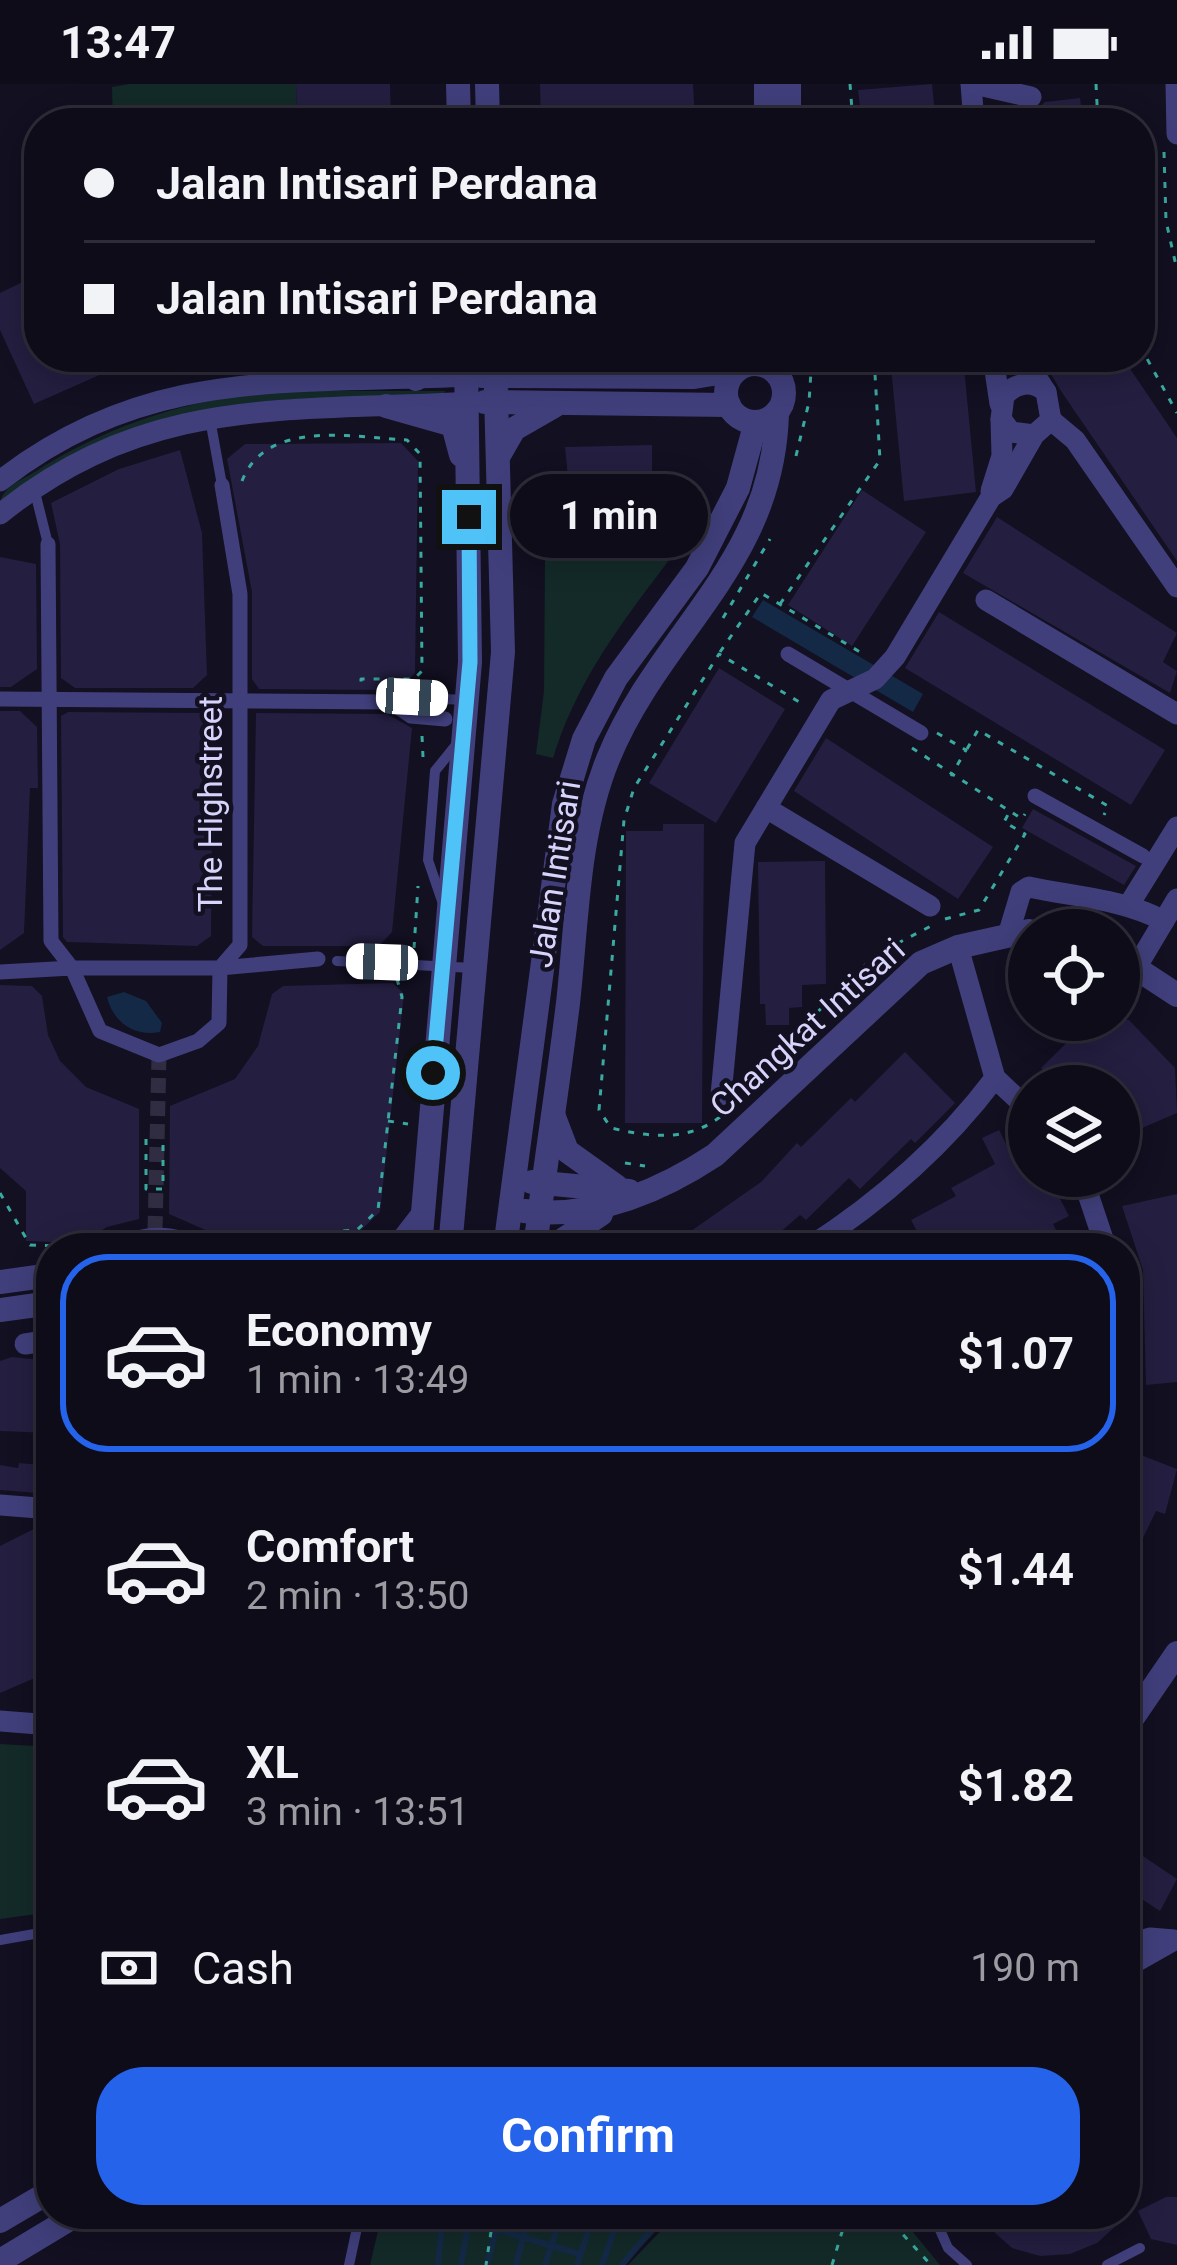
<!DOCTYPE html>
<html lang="en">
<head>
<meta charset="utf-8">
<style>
	body { margin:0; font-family:Roboto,sans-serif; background:#1c1a26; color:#f1f3f6; height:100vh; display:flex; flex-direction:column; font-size:45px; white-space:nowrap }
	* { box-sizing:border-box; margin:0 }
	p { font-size:39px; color:#9b9ba2 }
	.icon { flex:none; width:66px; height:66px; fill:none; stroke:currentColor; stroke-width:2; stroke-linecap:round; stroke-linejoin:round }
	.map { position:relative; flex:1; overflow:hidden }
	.panel { position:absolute; left:36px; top:1149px; width:1104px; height:996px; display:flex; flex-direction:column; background:#0e0c19; border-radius:48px; box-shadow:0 6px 30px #0003,0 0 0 3px #2e2c38 }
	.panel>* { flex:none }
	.top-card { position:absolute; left:24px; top:24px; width:1131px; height:264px; border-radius:48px; box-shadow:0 6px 30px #0003,0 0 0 3px #2e2c38; display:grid; align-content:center; height:264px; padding:0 60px; background:#0e0c19 }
	.fabs { position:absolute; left:1008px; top:825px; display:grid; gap:24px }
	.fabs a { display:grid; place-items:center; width:132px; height:132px; border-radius:50%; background:#0e0c19; box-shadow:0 6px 30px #0003,0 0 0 3px #2e2c38; font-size:60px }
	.end { position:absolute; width:54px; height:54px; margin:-27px; border:15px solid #4fc3f7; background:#111; box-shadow:0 0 0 6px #111 }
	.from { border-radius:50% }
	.bubble { position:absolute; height:84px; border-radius:42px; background:#0e0c19; box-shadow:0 6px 30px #0003,0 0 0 3px #2e2c38; font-size:39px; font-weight:700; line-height:84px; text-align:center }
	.car { position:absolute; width:36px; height:72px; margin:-36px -18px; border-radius:15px; box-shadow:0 0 9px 3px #0007; background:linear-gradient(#fff 24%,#345 0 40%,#fff 0 76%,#345 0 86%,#fff 0) }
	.top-card b { display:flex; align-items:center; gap:42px; height:114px; font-size:45px }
	.top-card b+b { border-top:3px solid #2e2c38 }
	.top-card i { width:30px; height:30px; background:#f1f3f6 }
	ul { padding:21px 0 0; list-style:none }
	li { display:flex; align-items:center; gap:36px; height:198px; margin:0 24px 18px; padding:0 36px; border:6px solid transparent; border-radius:48px }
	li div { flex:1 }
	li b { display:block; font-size:45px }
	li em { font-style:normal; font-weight:700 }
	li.selected { border-color:#2563eb }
	li>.icon { width:108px; height:108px; stroke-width:1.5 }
	.pay { display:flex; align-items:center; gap:30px; height:132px; padding:0 60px; font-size:45px }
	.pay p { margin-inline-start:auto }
	.button { display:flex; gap:24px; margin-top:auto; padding:24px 60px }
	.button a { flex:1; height:138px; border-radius:48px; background:#2563eb; color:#fff; font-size:48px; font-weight:700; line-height:138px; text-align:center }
	.status { display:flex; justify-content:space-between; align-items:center; height:84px; padding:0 60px; background:#0e0c19; direction:ltr }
	.status svg { height:33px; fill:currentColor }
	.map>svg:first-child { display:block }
</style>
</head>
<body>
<div class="status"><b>13:47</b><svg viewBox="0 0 49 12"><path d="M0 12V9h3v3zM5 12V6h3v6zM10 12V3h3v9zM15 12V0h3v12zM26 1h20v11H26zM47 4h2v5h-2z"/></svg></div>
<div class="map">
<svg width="1177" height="2181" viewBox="0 0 1177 2181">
	<rect width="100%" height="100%" fill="#121021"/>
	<!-- green -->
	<g fill="#132a29">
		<polygon points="129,0 296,0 297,39 113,39 112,3"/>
		<path d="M272 307H445L444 312C287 316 128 310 0 419 3 403 20 397 33 389 108 341 184 317 272 307Z"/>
		<path d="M545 476H669C621 540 577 596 553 674L536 670 544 607Z"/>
		<polygon points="0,1660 51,1663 51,1828 0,1835"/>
		<polygon points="382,2130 672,2130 624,2181 370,2181"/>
		<polygon points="677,2130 898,2130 940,2181 628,2181"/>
	</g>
	<!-- water -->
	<g fill="#142946">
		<polygon points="763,516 923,610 913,628 752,533"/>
		<path d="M124 908 146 917 162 939 160 948C134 953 113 938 107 913Z"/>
	</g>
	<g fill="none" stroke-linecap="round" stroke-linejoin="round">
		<!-- stream -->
		<g stroke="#142946" stroke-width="6">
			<polyline points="444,2130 580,2170"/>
			<polyline points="438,2181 443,2131"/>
			<polyline points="461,2181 470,2130"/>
			<polyline points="487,2181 500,2130"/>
			<polyline points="516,2181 529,2130"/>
			<polyline points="545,2181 562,2130"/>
			<polyline points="577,2181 594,2130"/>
			<polyline points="602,2181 614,2147 631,2130"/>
			<polyline points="622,2181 664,2130"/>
		</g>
	</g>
	<!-- building -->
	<g fill="#241e40">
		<polygon points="296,0 390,0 391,39 297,39"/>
		<polygon points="540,0 693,0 695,39 541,39"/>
		<polygon points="932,0 936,39 862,39 858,6"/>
		<polygon points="1080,14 1083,39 1008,39 1006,23 1034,28 1045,18"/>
		<polygon points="39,190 39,273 140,273 34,320 0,246 0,209"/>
		<polygon points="890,273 963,273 976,408 904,417"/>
		<polygon points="1052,273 1122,273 1177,354 1177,477 1061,307 1044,278"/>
		<polygon points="401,359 418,377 415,589 402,603 380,606 259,605 252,595 252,508 227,375 245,360"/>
		<polygon points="652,361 652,441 573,443 565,363"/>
		<polygon points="180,366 202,449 207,591 193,604 75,604 61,594 60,460 51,419 119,385"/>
		<polygon points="862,406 926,448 852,562 788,521"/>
		<polygon points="997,433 1177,549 1163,578 1177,587 1170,609 963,489"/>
		<polygon points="0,473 36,480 37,585 11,603 0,603"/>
		<polygon points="939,528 1165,666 1131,721 905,584"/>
		<polygon points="719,584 785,625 716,739 649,699"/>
		<polygon points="0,627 20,627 37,643 38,704 30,704 24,849 0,866"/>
		<polygon points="68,628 204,629 213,637 211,852 197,862 67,858 63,853 61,632"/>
		<polygon points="256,629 387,630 412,644 392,848 379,862 263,862 252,853"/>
		<polygon points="826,654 993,763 958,815 794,707"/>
		<polygon points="1033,725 1136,782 1124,801 1022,744"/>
		<polygon points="663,740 704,740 702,1039 625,1039 626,747 663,747"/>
		<polygon points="825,777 826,900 802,901 802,923 789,924 789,941 766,941 765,920 760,920 758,778"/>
		<polygon points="393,899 404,910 380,1128 358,1149 228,1156 169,1130 170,1022 235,995 258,962 272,910 283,902"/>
		<polygon points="0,901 32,902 42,912 48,951 60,977 86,1003 139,1025 139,1135 107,1143 80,1159 26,1157 26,1107 0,1084"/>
		<polygon points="1090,936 1129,936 1175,984 1177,1029 1119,1054 1119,1002 1059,1002 1041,984"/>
		<polygon points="905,968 955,1019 915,1059 911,1055 860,1105 849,1094 806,1136 800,1131 762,1164 703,1164 691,1147 761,1098 797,1059 801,1063 851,1014 855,1018"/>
		<polygon points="999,1046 1009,1066 1029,1055 1029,1092 1048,1092 1069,1132 1053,1140 1065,1164 926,1164 911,1136 956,1112 951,1104 995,1080 982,1054"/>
		<polygon points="1177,1110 1177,1298 1146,1301 1143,1186 1122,1122"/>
		<polygon points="12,1273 51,1277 51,1349 0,1347 0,1277"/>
		<polygon points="1125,1365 1177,1385 1165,1430 1156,1427 1125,1491"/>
		<polygon points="19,1379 51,1382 51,1410 0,1406 0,1381 18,1384"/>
		<polygon points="38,1443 51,1469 51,1587 0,1609 0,1462"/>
		<polygon points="1125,1760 1177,1795 1160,1827 1125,1804"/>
		<polygon points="1166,2113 1177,2113 1177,2161 1151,2155 1138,2127"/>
		<polygon points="974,2130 1129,2130 1097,2159 1070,2170 1040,2172 1012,2164"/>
	</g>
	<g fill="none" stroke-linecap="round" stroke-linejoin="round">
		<!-- pedestrian-tunnel -->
		<polyline stroke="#302d42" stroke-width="15" stroke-dasharray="15 8" stroke-linecap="butt" points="155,1147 159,971"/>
		<!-- path -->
		<g stroke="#3aa99f" stroke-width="3" stroke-dasharray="6 9" stroke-linecap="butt">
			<polyline points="850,0 853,39"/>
			<polyline points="1096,0 1098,39"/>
			<polyline points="1164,68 1166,137 1177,186"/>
			<polyline points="1140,262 1177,329"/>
			<polyline points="796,372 809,318 812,273"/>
			<path d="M242 397C266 335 352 353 407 356L420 370 422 587 414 595H361V602"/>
			<polyline points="780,520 880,376 874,273"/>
			<polyline points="723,534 770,455"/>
			<polyline points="720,568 761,509 860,568"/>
			<polyline points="937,649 966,666 951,692"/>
			<polyline points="422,652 423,673"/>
			<polyline points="912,664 1022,735 1025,730"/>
			<polyline points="967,665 978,646 1108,722 1104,731"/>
			<polyline points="1044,832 1111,846"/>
			<polyline points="945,835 979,826 1025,750 1004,738 1010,727"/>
			<polyline points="414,864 418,802"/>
			<polyline points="744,1001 875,871 931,842"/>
			<path d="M720 1033C687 1058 650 1053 611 1044L599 1026 624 736 634 704 719 570 801 619"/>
			<polyline points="388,1037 408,1040"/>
			<polyline points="146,1055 146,1105 163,1105 163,1054"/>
			<polyline points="625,1079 645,1082"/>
			<polyline points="0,1109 30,1161 80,1163 86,1159"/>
			<polyline points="210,1149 221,1155 357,1146 378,1126 402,913 397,895"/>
			<polyline points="455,2130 492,2141 486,2181"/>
			<polyline points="864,2130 897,2144 931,2181"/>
			<polyline points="832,2181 845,2138 859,2130"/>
		</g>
		<!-- service -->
		<g stroke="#403f7c" stroke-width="10">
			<polyline points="297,296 321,273"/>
			<polyline points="210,335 222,401"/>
			<polyline points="34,404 48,460"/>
			<polyline points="387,612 464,616"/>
			<polyline points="442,817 428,776 435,687 460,656"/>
			<polyline points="337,877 473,884"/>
			<path d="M100 1164C135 1150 171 1138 202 1164"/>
			<polyline points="0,1856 51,1847"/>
			<polyline points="933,2130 948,2164 967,2181"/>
			<polyline points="349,2181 360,2130"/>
			<polyline points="1107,2181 1140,2164"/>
		</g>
		<!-- pedestrian -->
		<g stroke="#403f7c" stroke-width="15">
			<polyline points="48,460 51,857 72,884 220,884 240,861 240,510 222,401"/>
			<polyline points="788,570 921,649"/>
			<polyline points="0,615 391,618 411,632 445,635"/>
			<polyline points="1035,712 1143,772"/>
			<polyline points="0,888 72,884 100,947 159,971 198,957 219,939 220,884 318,875"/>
		</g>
		<!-- minor -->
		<g stroke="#403f7c" stroke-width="21">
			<polyline points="971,0 974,39"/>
			<polyline points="974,0 1031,13"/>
			<polyline points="1176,0 1177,50"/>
			<polyline points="993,273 1000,320"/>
			<polyline points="1023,273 1046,308"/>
			<polyline points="1051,336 1075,356 1177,503"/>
			<path d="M0 397C149 281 292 301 468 292"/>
			<polyline points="991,407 1002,372 1001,335"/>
			<path d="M0 430C151 309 289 329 470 318"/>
			<polyline points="986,516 1177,630"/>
			<polyline points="766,724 930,822"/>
			<polyline points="1130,819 1177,743"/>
			<path d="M1009 848 1021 808 1029 803C1075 813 1123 815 1164 837"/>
			<polyline points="958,863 995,994 1029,1026"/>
			<polyline points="1137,882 1177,815"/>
			<path d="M721 1011 745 759 831 616 875 595 895 573 991 413 1003 405 1034 351 1051 336 1046 308C1032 296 1016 298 1004 312L1001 335 1011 348 1034 351"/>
			<polyline points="1082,1092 1106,1164"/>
			<path d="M808 1164C881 1117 943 1063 995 994"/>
			<polyline points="25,1260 51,1256"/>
			<polyline points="0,1421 51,1425"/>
			<polyline points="0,1637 51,1641"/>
			<polyline points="1125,1862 1150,1854 1174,1856 1132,1880"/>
		</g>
		<!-- tertiary -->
		<g stroke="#403f7c" stroke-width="24">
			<polyline points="458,0 459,39"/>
			<polyline points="487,0 488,39"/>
			<polyline points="766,0 766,39"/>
			<polyline points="789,0 789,39"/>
			<circle cx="755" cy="309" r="29"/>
			<polyline points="482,292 694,293 737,286"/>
			<polyline points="416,295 443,273"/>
			<polyline points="485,318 729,321"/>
			<polyline points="386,322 453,341 461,371"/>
			<polyline points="498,373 514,345 554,322"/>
			<polyline points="1119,873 1177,911"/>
			<polyline points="554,1033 567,1067 616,1102"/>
			<polyline points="532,1098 629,1107"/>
			<path d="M524 1127C592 1135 659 1108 715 1071L921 879 958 863 1029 847"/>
			<polyline points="397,1164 421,1133"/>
			<polyline points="420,1164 470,578 466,273"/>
			<polyline points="450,1164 503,568 495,273"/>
			<polyline points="505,1164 564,720 584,655 616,594 697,484 738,404 756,338"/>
			<path d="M535 1164C545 1082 558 1001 568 919 577 839 577 751 608 675 660 547 774 480 777 328"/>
			<polyline points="551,1164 601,1130"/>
			<polyline points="0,1198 51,1191"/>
			<polyline points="0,1226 51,1219"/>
			<polyline points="1125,1645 1177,1569"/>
			<polyline points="1125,1863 1132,1880 1125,1894"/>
			<polyline points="0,2137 51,2107"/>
			<polyline points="0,2177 78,2130"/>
		</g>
	</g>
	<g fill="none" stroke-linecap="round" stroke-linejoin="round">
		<!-- route -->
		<polyline stroke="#4fc3f7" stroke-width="15" points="433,989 470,578 469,433"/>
	</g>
	<g text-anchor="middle" stroke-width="9" stroke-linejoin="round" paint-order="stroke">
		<!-- street labels -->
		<g font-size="33" fill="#d7d4fb" stroke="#121021">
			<text transform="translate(210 720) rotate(-90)" y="12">The Highstreet</text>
			<text transform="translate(554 790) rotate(-81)" y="12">Jalan Intisari</text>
			<text transform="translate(807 943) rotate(-42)" y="12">Changkat Intisari</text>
		</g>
	</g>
</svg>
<div class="fabs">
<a><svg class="icon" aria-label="locate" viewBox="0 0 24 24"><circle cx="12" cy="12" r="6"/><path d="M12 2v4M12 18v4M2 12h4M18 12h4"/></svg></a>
<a><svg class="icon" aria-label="layers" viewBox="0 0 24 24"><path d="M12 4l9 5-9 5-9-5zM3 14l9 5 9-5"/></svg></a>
</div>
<i class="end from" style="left:433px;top:989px"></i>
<i class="end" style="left:469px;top:433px"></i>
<div class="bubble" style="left:510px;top:390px;width:198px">1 min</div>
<i class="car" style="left:412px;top:613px;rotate:93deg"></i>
<i class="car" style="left:382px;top:878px;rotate:272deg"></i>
<div class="top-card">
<b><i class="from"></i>Jalan Intisari Perdana</b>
<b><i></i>Jalan Intisari Perdana</b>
</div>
<section class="panel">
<ul>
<li class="selected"><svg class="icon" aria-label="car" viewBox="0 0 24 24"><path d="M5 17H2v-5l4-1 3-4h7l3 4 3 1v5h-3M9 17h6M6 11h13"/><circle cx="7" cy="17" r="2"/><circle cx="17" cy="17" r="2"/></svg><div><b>Economy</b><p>1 min · 13:49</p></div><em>$1.07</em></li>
<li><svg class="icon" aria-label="car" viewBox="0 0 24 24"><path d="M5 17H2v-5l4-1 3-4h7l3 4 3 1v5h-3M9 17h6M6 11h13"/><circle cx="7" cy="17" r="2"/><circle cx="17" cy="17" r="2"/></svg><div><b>Comfort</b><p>2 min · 13:50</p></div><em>$1.44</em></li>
<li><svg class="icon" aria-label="car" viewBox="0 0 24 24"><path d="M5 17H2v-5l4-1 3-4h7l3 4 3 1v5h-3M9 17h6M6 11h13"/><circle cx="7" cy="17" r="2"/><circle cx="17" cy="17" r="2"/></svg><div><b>XL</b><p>3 min · 13:51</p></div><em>$1.82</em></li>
</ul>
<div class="pay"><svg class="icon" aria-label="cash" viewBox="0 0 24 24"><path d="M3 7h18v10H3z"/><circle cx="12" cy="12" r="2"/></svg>Cash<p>190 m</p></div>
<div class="button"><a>Confirm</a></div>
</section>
</div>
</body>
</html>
